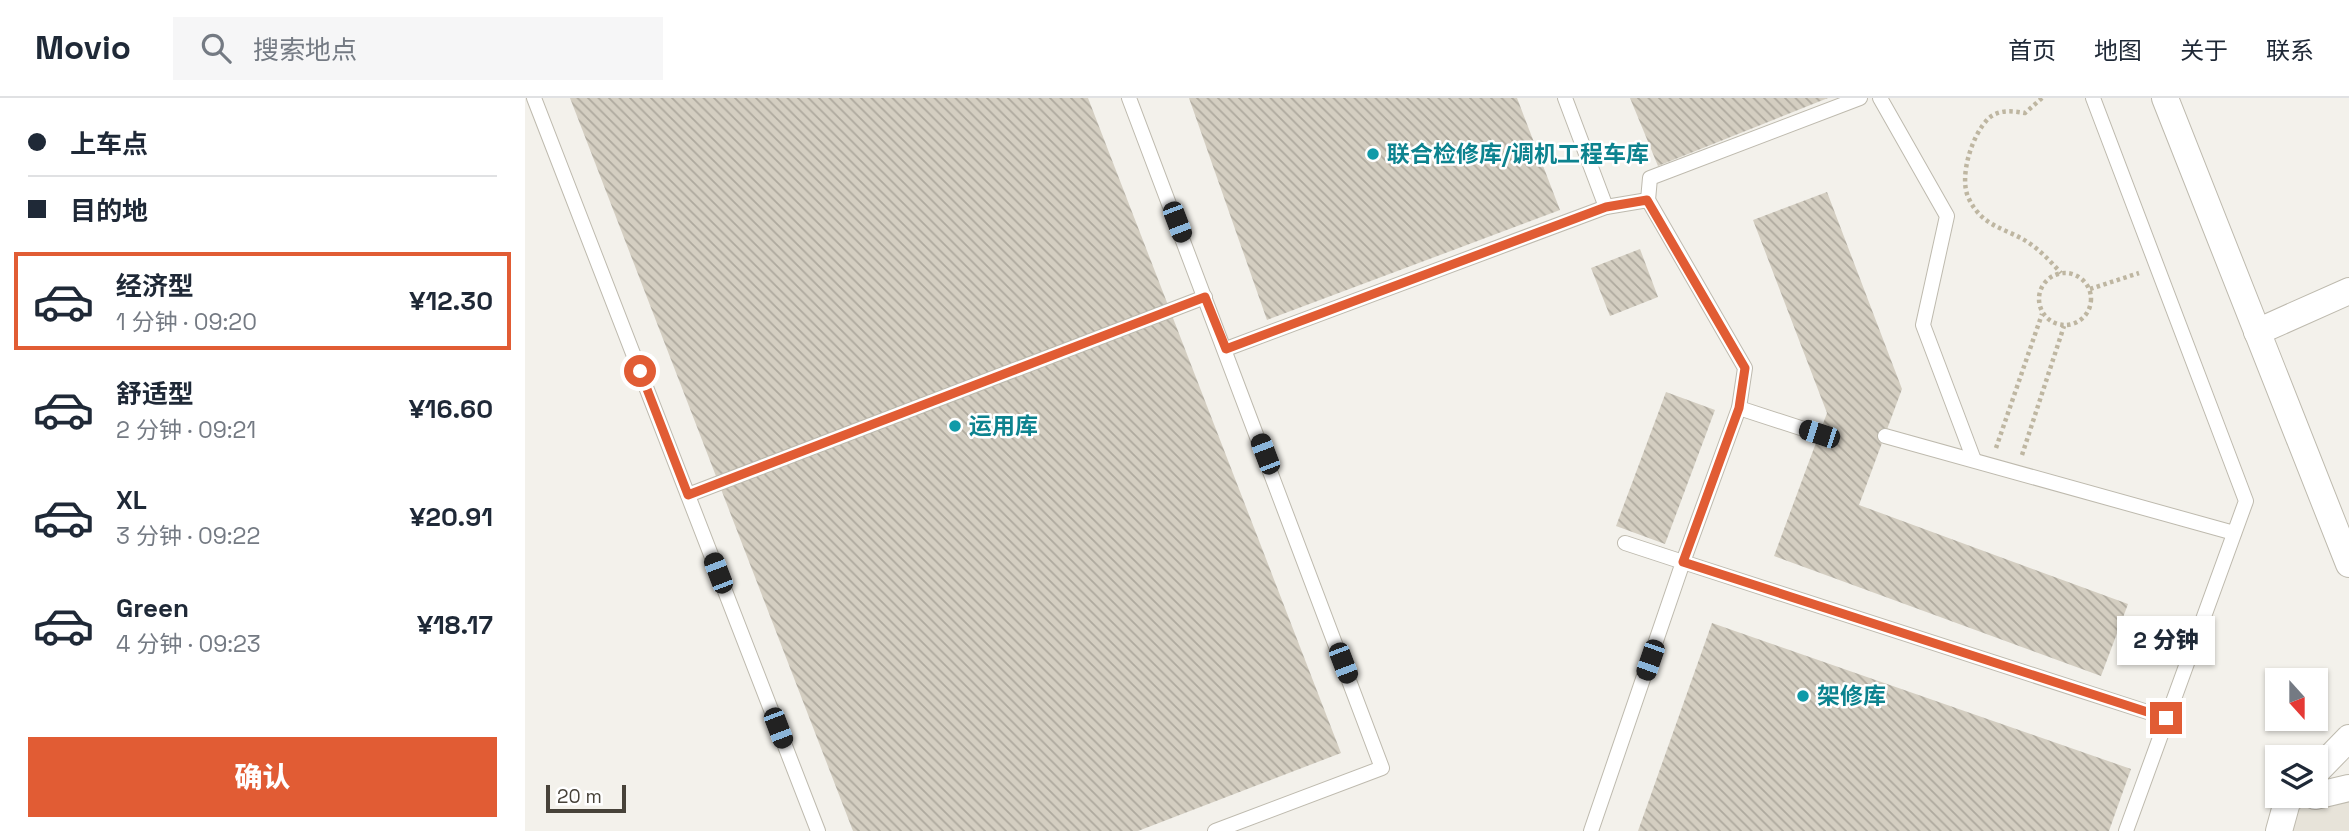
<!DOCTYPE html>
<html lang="zh">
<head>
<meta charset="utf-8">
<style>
	body { margin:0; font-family:"Space Grotesk","Noto Sans SC",sans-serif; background:#f6f6f7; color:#1f2937; height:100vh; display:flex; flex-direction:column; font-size:26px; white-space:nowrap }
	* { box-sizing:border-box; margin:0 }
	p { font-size:23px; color:#747a83 }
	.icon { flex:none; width:38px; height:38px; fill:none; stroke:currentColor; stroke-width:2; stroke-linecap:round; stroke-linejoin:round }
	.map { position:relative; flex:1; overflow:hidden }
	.sheet { display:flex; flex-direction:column; background:#fff; width:525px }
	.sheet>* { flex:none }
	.banner { display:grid; align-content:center; height:154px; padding:0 28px; background:#fff }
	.needle { width:46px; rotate:159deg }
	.buttons { position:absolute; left:1740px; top:570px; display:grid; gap:14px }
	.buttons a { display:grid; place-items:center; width:63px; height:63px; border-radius:0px; background:#fff; box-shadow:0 2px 5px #0004; font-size:35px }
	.scale { position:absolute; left:21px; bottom:18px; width:80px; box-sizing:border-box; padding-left:7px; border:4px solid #474239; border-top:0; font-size:19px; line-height:24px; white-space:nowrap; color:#474239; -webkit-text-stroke:5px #fff; paint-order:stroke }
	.end { position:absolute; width:32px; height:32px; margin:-16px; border:9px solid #e15c34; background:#fff; box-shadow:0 0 0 4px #fff }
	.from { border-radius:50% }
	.bubble { position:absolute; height:49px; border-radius:0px; background:#fff; box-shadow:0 2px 5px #0004; font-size:23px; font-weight:800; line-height:49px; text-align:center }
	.car { position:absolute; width:21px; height:42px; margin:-21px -10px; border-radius:9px; box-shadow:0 0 5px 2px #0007; background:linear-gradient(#222 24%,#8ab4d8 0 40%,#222 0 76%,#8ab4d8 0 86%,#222 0) }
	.banner b { display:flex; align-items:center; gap:24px; height:66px; font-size:26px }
	.banner b+b { border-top:2px solid #e0e1e3 }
	.banner i { width:18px; height:18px; background:#1f2937 }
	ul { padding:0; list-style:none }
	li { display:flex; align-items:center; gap:21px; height:98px; margin:0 14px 10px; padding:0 14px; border:4px solid transparent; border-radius:0px }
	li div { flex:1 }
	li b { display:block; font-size:26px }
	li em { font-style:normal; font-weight:800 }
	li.current { border-color:#e15c34 }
	li>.icon { width:63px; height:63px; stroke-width:1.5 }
	.cta { display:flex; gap:14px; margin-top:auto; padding:14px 28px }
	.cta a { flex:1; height:80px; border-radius:0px; background:#e15c34; color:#fff; font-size:28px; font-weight:800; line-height:80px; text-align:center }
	header { display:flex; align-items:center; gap:42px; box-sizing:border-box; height:98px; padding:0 35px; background:#fff; border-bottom:2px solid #e0e1e3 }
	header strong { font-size:33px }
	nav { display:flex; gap:38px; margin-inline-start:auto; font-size:24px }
	.search { width:490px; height:63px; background:#f6f6f7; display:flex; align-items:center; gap:18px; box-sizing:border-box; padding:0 24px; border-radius:0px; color:#747a83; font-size:26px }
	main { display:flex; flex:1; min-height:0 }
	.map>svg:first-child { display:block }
</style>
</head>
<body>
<header>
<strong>Movio</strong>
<div class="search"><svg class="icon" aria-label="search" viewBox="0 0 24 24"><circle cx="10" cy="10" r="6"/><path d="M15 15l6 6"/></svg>搜索地点</div>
<nav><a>首页</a><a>地图</a><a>关于</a><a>联系</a></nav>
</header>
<main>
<section class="sheet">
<div class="banner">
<b><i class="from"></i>上车点</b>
<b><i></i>目的地</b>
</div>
<ul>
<li class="current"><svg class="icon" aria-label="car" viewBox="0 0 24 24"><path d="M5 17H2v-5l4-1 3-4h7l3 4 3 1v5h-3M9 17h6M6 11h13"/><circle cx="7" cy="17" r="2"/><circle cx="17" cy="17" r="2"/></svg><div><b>经济型</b><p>1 分钟 · 09:20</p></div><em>¥12.30</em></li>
<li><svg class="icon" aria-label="car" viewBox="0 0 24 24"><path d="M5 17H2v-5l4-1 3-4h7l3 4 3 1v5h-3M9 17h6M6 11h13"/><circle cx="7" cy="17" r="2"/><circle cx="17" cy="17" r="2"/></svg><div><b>舒适型</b><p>2 分钟 · 09:21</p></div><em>¥16.60</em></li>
<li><svg class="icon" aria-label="car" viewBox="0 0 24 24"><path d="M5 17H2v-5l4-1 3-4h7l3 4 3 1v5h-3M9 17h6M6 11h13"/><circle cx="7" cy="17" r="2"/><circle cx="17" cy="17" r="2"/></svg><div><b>XL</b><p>3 分钟 · 09:22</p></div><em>¥20.91</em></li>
<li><svg class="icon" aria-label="car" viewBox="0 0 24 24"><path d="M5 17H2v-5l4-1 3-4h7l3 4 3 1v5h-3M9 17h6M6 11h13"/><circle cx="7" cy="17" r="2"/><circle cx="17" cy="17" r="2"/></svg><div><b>Green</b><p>4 分钟 · 09:23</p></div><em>¥18.17</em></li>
</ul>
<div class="cta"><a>确认</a></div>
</section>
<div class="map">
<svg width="1824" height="733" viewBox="0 0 1824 733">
	<defs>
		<pattern id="building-back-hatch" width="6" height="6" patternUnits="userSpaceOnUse" patternTransform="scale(1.75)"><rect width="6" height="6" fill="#d4cec1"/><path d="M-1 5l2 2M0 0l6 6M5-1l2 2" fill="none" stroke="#aea99e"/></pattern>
	</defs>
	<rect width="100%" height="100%" fill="#f3f1eb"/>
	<!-- residential -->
	<polygon fill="#e7e3d9" points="1824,690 1824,733 1754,733 1762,704"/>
	<!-- building -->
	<g fill="url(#building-back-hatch)">
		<polygon points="45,0 563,0 816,655 613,733 328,733"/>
		<polygon points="664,0 992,0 1035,112 742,222"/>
		<polygon points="1105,0 1303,0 1133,68"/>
		<polygon points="1302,94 1377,291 1334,407 1603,506 1576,578 1249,458 1302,315 1228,122"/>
		<polygon points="1115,151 1133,199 1085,218 1066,170"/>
		<polygon points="1141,294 1190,312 1140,446 1091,428"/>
		<polygon points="1187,525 1606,671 1584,733 1113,733"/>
	</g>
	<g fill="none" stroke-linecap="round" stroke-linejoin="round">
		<defs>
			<g id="service">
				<polyline points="9,0 293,733"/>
				<polyline points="604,0 857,670 690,733"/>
				<polyline points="1040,0 1081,109"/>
				<polyline points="1355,0 1422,118 1398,227 1449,362"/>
				<polyline points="1568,0 1721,403 1601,733"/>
				<polyline points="1123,102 1125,80 1335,0"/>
				<polyline points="701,251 1081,109 1123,102 1220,270 1214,310 1158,464 1641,620"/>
				<polyline points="1214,310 1294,336"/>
				<polyline points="1360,338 1709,435"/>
				<polyline points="163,397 680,199"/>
				<polyline points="1066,733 1158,464 1100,445"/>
			</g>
			<g id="minor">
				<polyline points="1640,0 1824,466"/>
				<polyline points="1732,234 1824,193"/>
				<polyline points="1790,675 1824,640"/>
				<polyline points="1790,698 1824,690"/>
				<polyline points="1754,733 1762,704 1768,698"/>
			</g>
		</defs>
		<!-- service casing -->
		<use href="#service" stroke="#bebaae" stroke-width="16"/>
		<!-- minor casing -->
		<use href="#minor" stroke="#bebaae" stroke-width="28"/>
		<!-- path -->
		<g stroke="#beb6a1" stroke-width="4.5" stroke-dasharray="3.5 3.5" stroke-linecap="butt">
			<path d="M1517 0 1500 15C1488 13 1475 11 1464 20 1447 36 1433 80 1444 101 1458 130 1482 130 1504 145 1516 153 1526 164 1536 175"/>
			<circle cx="1540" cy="201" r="26"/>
			<polyline points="1565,191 1614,175"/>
			<polyline points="1471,350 1517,216"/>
			<polyline points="1497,357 1539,228"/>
		</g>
		<!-- service -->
		<use href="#service" stroke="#fff" stroke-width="14"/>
		<!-- minor -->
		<use href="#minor" stroke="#fff" stroke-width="26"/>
	</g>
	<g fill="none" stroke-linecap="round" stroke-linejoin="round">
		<!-- route -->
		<polyline stroke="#e15c34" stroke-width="9" points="115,273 163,397 680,199 701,251 1081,109 1122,102 1220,270 1214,310 1158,464 1641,620"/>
	</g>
	<!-- markers -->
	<g fill="#0f9aa8" stroke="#fff" stroke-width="2.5">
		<circle cx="848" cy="56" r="7"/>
		<circle cx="430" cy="328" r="7"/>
		<circle cx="1278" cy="598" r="7"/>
	</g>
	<g text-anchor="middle" stroke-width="5" stroke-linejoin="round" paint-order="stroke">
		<!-- culture labels -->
		<g font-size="23" font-weight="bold" fill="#0d838f" stroke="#fff" text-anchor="start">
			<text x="862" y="64">联合检修库/调机工程车库</text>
			<text x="444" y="336">运用库</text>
			<text x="1292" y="606">架修库</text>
		</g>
	</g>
</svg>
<div class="buttons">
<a><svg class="needle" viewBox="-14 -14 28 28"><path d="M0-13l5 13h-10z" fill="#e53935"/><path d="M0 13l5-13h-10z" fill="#747a83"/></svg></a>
<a><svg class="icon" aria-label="layers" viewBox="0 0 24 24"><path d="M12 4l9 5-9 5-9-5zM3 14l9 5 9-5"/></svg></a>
</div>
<div class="scale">20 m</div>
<i class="end from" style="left:115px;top:273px"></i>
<i class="end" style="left:1641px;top:620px"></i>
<div class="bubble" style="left:1592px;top:518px;width:98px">2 分钟</div>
<i class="car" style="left:652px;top:124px;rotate:159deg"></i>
<i class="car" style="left:1294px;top:336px;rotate:288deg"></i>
<i class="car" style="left:740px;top:356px;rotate:339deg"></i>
<i class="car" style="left:193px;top:475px;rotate:339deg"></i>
<i class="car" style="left:1125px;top:562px;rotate:199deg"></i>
<i class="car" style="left:818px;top:565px;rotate:159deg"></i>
<i class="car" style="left:253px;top:630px;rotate:159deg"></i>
</div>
</main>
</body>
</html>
